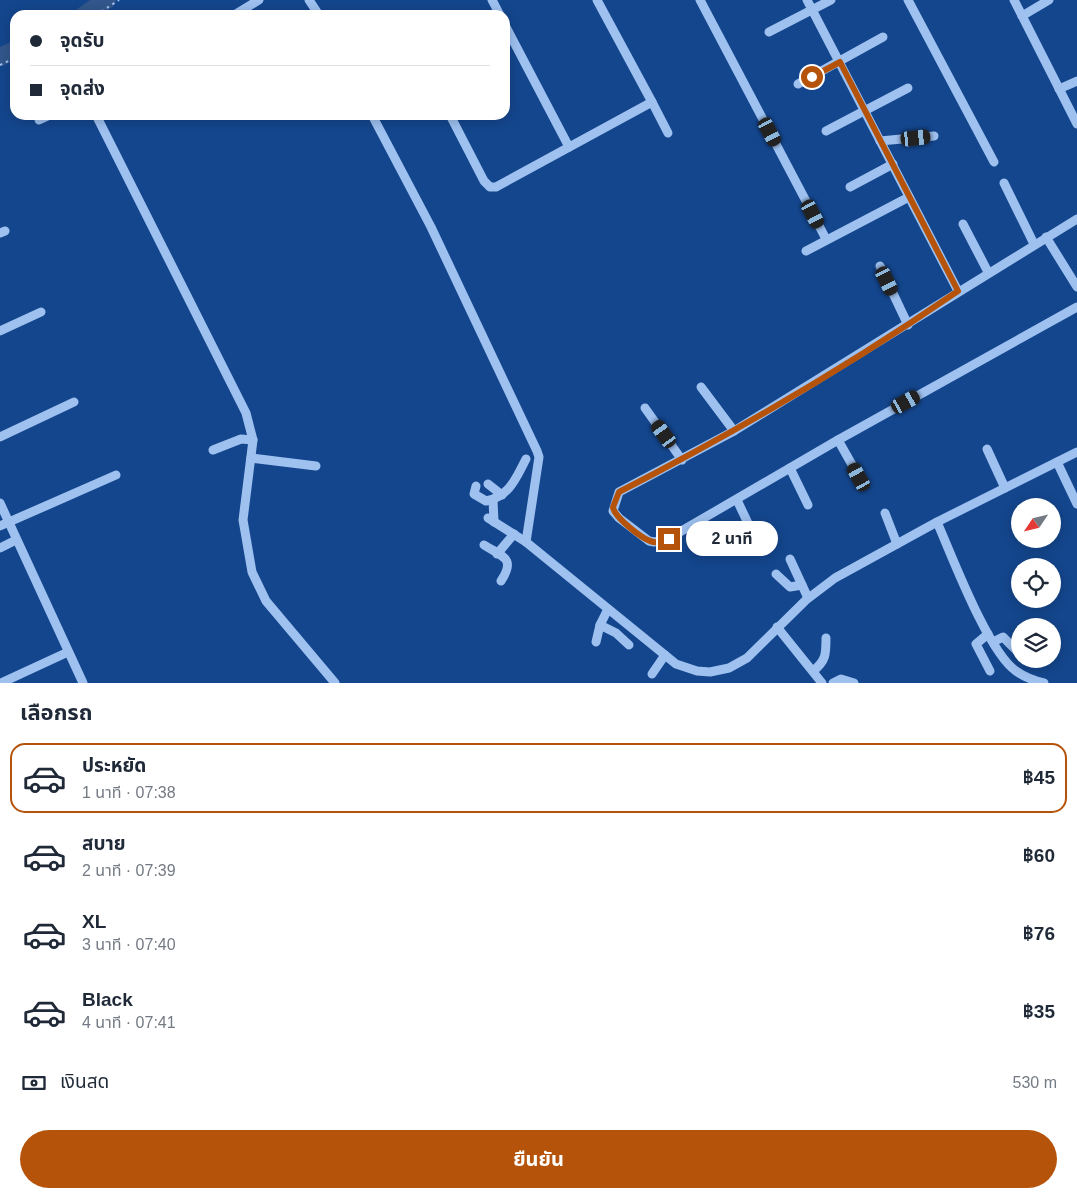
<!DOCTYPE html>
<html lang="th">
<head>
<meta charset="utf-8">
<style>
	body { margin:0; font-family:Arial,"Noto Sans Thai",sans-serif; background:#f2f2f3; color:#1f2937; height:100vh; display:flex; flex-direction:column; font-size:19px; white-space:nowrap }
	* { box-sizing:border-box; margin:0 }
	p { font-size:16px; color:#747a83 }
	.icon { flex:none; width:28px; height:28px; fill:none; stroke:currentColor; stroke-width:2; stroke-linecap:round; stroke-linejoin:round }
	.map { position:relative; height:683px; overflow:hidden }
	.sheet { display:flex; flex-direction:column; background:#fff; flex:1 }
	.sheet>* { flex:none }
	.banner { position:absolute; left:10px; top:10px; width:500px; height:110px; border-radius:15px; box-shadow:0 2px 12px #0003; display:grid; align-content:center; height:110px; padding:0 20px; background:#fff }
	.needle { width:32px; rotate:235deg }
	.fabs { position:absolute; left:1011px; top:498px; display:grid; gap:10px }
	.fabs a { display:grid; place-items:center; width:50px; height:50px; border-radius:50%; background:#fff; box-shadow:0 2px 12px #0003; font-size:25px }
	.end { position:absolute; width:22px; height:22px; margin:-11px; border:6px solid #b45309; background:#fff; box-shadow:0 0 0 2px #fff }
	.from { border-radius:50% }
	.bubble { position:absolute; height:35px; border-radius:18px; background:#fff; box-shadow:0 2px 12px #0003; font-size:16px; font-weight:700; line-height:35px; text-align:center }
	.car { position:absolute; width:15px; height:30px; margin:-15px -8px; border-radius:6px; box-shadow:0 0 4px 1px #0007; background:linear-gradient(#222 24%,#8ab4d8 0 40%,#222 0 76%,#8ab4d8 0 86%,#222 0) }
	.banner b { display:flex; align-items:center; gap:18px; height:48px; font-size:19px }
	.banner b+b { border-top:1px solid #e0e1e3 }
	.banner i { width:12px; height:12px; background:#1f2937 }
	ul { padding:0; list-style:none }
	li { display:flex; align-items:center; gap:15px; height:70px; margin:0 10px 8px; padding:0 10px; border:2px solid transparent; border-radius:15px }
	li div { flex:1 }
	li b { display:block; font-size:19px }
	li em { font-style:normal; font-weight:700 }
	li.on { border-color:#b45309 }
	li>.icon { width:45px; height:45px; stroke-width:1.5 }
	h2 { padding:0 20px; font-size:22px; line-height:60px }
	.pay { display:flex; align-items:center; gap:12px; height:55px; padding:0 20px; font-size:19px }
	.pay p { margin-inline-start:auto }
	.cta { display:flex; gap:10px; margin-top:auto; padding:10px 20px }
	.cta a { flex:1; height:58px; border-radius:30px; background:#b45309; color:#fff; font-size:20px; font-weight:700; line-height:58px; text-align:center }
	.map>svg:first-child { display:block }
</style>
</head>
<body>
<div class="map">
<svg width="1077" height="683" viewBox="0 0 1077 683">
	<rect width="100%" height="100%" fill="#14468d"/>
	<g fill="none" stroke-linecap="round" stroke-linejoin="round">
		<!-- river -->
		<g stroke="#33578c" stroke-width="18">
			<polyline points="84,15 107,0"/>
			<polyline points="0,57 15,50"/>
		</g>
		<!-- path -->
		<g stroke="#9ec1f0" stroke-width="2" stroke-dasharray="2.5 4" stroke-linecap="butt">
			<polyline points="96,15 119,0"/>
			<polyline points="0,65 15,58"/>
		</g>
		<!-- minor -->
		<g stroke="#9ec1f0" stroke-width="9">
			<polyline points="309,0 319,15"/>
			<polyline points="492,0 500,15"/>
			<polyline points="700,0 826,239"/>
			<polyline points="807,0 958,291"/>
			<polyline points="908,0 994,162"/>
			<polyline points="1014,0 1077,124"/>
			<polyline points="234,15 259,0"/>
			<polyline points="1022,16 1049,0"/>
			<polyline points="505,25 569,147"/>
			<polyline points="769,32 831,0"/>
			<polyline points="798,84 883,37"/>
			<polyline points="1059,89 1077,81"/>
			<polyline points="652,102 668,133"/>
			<polyline points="96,115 246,413 253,440 243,520 252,572 266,601 335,683"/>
			<polyline points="372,115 431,227 537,451 539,457 526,542"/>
			<polyline points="450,115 484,181 490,187 496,187 652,102 597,0"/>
			<polyline points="39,120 50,115"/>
			<polyline points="826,131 908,88"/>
			<polyline points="880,141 934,136"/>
			<polyline points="1004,183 1034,244"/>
			<polyline points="850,187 893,164"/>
			<polyline points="1077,219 734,431 619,492 613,511 619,518 649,541 654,542 666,540 838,440 1077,307"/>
			<polyline points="963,224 988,272"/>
			<polyline points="0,233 5,231"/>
			<polyline points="1046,237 1077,287"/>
			<polyline points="806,251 909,197"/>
			<polyline points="880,266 908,325"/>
			<polyline points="0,331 41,312"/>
			<polyline points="701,387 734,431"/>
			<polyline points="645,408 682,460"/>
			<polyline points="0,437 74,402"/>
			<polyline points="838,440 859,477"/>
			<polyline points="987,449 1005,488"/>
			<polyline points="213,450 241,439 253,440"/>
			<polyline points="251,458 316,466"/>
			<polyline points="1057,462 1077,504"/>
			<polyline points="790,468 808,505"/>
			<polyline points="488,484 502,495"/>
			<path d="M476 486 474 494 486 501C510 496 516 478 526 459"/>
			<polyline points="493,500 494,522"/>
			<polyline points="737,500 754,536"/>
			<polyline points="0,503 83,683"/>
			<polyline points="885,513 897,544"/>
			<polyline points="488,518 526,542 676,664 697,671 710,672 729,668 747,658 806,600 835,578 937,522 1077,452"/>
			<path d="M937 522C952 556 988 652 1016 671 1023 676 1035 681 1044 683"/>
			<polyline points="0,526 116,475"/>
			<path d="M484 545C503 557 516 558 501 581"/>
			<polyline points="0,548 16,540"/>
			<polyline points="497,554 514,534"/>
			<polyline points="790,559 808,598"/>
			<polyline points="776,574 790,587 802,585"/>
			<polyline points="600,625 616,633 629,645"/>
			<polyline points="777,627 822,683"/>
			<polyline points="988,634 976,644 990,671"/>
			<polyline points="596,642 600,625 608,609"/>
			<polyline points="993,642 1003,637 1017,651"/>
			<path d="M813 671C826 661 826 654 826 638"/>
			<polyline points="652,674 665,655"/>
			<polyline points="1,683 68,652"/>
			<polyline points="833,683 841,679 854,683"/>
		</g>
	</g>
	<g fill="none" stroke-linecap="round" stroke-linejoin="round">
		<!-- route -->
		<path stroke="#b45309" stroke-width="6" d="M669 539C665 541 659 543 654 542 644 541 614 517 613 507L619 492C736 432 850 365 958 291L840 62 812 77"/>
	</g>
</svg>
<div class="fabs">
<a><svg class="needle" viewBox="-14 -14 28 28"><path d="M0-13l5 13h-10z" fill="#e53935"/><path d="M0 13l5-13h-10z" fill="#747a83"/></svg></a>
<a><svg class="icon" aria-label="locate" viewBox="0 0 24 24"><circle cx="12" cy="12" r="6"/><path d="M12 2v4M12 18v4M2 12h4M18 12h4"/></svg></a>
<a><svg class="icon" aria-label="layers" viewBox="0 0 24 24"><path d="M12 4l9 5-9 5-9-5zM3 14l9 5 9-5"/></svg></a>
</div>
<i class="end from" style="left:812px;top:77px"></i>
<i class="end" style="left:669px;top:539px"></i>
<div class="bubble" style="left:686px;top:521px;width:92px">2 นาที</div>
<i class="car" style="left:770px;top:132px;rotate:152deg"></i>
<i class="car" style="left:916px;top:138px;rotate:84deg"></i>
<i class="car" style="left:813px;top:214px;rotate:152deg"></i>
<i class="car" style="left:887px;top:281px;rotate:154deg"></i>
<i class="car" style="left:906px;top:402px;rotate:61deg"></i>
<i class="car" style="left:664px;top:434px;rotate:324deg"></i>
<i class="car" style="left:859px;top:477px;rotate:331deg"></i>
<div class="banner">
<b><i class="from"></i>จุดรับ</b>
<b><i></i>จุดส่ง</b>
</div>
</div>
<section class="sheet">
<h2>เลือกรถ</h2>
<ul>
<li class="on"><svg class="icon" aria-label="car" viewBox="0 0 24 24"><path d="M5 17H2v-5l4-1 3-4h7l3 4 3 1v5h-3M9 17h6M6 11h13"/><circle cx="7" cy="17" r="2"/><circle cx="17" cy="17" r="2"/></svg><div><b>ประหยัด</b><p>1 นาที · 07:38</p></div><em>฿45</em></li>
<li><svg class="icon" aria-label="car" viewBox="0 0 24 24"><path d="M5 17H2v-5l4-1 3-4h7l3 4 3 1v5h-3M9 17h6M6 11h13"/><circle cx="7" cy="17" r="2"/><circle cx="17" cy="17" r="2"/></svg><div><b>สบาย</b><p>2 นาที · 07:39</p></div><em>฿60</em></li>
<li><svg class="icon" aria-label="car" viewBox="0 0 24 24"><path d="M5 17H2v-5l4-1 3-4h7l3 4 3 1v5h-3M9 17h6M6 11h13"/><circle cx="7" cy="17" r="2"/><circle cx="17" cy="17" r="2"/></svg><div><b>XL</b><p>3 นาที · 07:40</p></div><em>฿76</em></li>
<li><svg class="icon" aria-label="car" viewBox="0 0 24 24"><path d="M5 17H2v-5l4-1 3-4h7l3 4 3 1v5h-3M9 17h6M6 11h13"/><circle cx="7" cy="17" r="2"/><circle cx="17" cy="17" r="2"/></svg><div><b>Black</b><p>4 นาที · 07:41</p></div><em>฿35</em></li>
</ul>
<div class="pay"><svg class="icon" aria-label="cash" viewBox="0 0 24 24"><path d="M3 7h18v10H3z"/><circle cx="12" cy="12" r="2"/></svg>เงินสด<p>530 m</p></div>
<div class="cta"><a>ยืนยัน</a></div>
</section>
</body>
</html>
